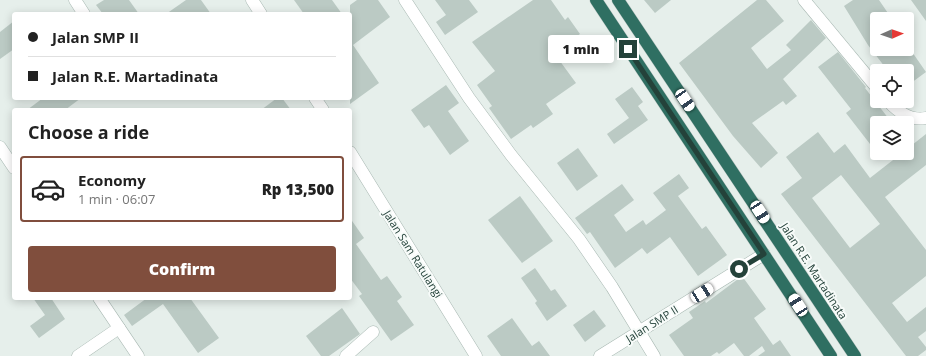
<!DOCTYPE html>
<html lang="en">
<head>
<meta charset="utf-8">
<style>
	body { margin:0; font-family:"Open Sans",sans-serif; background:#f6f6f6; color:#222; height:100vh; display:flex; flex-direction:column; font-size:15px; white-space:nowrap }
	* { box-sizing:border-box; margin:0 }
	p { font-size:13px; color:#767676 }
	.icon { flex:none; width:22px; height:22px; fill:none; stroke:currentColor; stroke-width:2; stroke-linecap:round; stroke-linejoin:round }
	.map { position:relative; flex:1; overflow:hidden }
	.details { position:absolute; left:12px; top:108px; width:340px; height:192px; display:flex; flex-direction:column; background:#fff; border-radius:4px; box-shadow:0 2px 10px #0003 }
	.details>* { flex:none }
	.banner { position:absolute; left:12px; top:12px; width:340px; height:88px; border-radius:4px; box-shadow:0 2px 10px #0003; display:grid; align-content:center; height:88px; padding:0 16px; background:#fff }
	.needle { width:26px; rotate:88deg }
	.buttons { position:absolute; left:870px; top:12px; display:grid; gap:8px }
	.buttons a { display:grid; place-items:center; width:44px; height:44px; border-radius:4px; background:#fff; box-shadow:0 2px 10px #0003; font-size:20px }
	.end { position:absolute; width:18px; height:18px; margin:-9px; border:5px solid #24423a; background:#fff; box-shadow:0 0 0 2px #fff }
	.from { border-radius:50% }
	.bubble { position:absolute; height:28px; border-radius:4px; background:#fff; box-shadow:0 2px 10px #0003; font-size:13px; font-weight:800; line-height:28px; text-align:center }
	.car { position:absolute; width:12px; height:24px; margin:-12px -6px; border-radius:5px; box-shadow:0 0 3px 1px #0007; background:linear-gradient(#fff 24%,#345 0 40%,#fff 0 76%,#345 0 86%,#fff 0) }
	.banner b { display:flex; align-items:center; gap:14px; height:38px; font-size:15px }
	.banner b+b { border-top:1px solid #e0e0e0 }
	.banner i { width:10px; height:10px; background:#222 }
	ul { padding:0; list-style:none }
	li { display:flex; align-items:center; gap:12px; height:66px; margin:0 8px 6px; padding:0 8px; border:2px solid transparent; border-radius:4px }
	li div { flex:1 }
	li b { display:block; font-size:15px }
	li em { font-style:normal; font-weight:800 }
	li.current { border-color:#804e3d }
	li>.icon { width:36px; height:36px; stroke-width:1.5 }
	h2 { padding:0 16px; font-size:18px; line-height:48px }
	.primary-button { display:flex; gap:8px; margin-top:auto; padding:8px 16px }
	.primary-button a { flex:1; height:46px; border-radius:4px; background:#804e3d; color:#fff; font-size:16px; font-weight:800; line-height:46px; text-align:center }
	.map>svg:first-child { display:block }
</style>
</head>
<body>
<div class="map">
<svg width="926" height="356" viewBox="0 0 926 356">
	<rect width="100%" height="100%" fill="#e6efeb"/>
	<!-- building -->
	<g fill="#bbcac4" fill-rule="evenodd">
		<polygon points="104,0 129,0 139,14 103,14 96,5"/>
		<polygon points="186,0 201,0 211,14 166,14"/>
		<polygon points="294,0 332,0 342,14 304,14"/>
		<polygon points="357,0 378,0 390,17 353,45 379,83 350,104 350,5"/>
		<polygon points="435,0 469,0 478,12 445,35 436,22 446,15"/>
		<polygon points="533,0 551,0 565,20 568,17 580,34 554,53 576,83 546,104 553,114 533,128 531,125 511,139 489,108 492,106 477,85 495,71 472,42"/>
		<polygon points="644,0 671,0 655,13"/>
		<polygon points="757,0 766,0 784,21 751,48 767,69 791,50 786,45 811,20 826,38 783,79 797,96 786,105 783,101 752,123 778,153 761,168 733,136 679,63"/>
		<polygon points="853,0 879,0 892,19 877,19 877,49 910,49 926,72 907,86 907,71 888,71 868,45 844,6"/>
		<polygon points="911,0 926,0 926,21"/>
		<polygon points="14,21 14,49 0,59 0,32"/>
		<polygon points="838,52 866,87 865,88 892,123 877,123 877,153 846,113 851,109 818,67"/>
		<polygon points="446,85 459,103 448,111 469,141 450,155 429,125 424,128 411,110"/>
		<polygon points="632,87 643,102 638,106 648,120 614,144 607,134 629,118 615,99"/>
		<polygon points="43,98 81,98 65,110 27,110"/>
		<polygon points="277,98 282,98 291,110 261,110"/>
		<path d="M818 132 834 153 845 144 870 178 902 153H907V149L926 134V165L885 197 926 250V276L892 303 907 322 926 307V331L918 337 926 347V350L918 356H906L781 194 802 178 786 157ZM841 175 880 224 850 248 812 198Z"/>
		<polygon points="578,148 598,176 577,191 557,163"/>
		<polygon points="679,174 689,188 678,196 702,229 706,226 727,255 698,276 670,237 647,254 642,248 615,268 590,232 587,234 575,218 622,184 634,200 614,215 626,232 643,220 646,225 666,210 653,193"/>
		<polygon points="520,196 553,241 522,263 488,220"/>
		<polygon points="350,218 364,238 356,244 381,280 387,276 402,297 397,301 414,325 391,341 359,296 362,294 350,278"/>
		<polygon points="535,268 551,291 555,289 567,306 547,321 535,303 537,301 521,278"/>
		<polygon points="742,276 766,309 754,318 773,345 780,340 791,356 758,356 765,351 762,346 749,356 744,356 734,343 719,354 717,352 711,356 684,356 669,335 693,318 689,312 705,301 706,303"/>
		<polygon points="33,298 51,298 65,319 39,338 30,326 45,315"/>
		<polygon points="147,298 190,298 219,338 198,353 163,304 132,326 124,315"/>
		<polygon points="342,308 360,334 329,356 321,356 306,336"/>
		<polygon points="594,310 606,326 585,342 573,325"/>
		<polygon points="512,318 532,346 539,341 550,356 501,356 487,336"/>
	</g>
	<g fill="none" stroke-linecap="round" stroke-linejoin="round">
		<defs>
			<g id="street">
				<polyline points="75,0 84,14"/>
				<polyline points="252,0 261,14"/>
				<polyline points="405,0 469,98 511,155 579,239 612,287 654,356"/>
				<polyline points="804,0 877,88"/>
				<polyline points="315,98 323,110"/>
				<path d="M888 101C898 112 911 121 926 118"/>
				<polyline points="0,147 14,168"/>
				<polyline points="350,152 476,356"/>
				<polyline points="99,298 138,356"/>
				<polyline points="78,356 119,328"/>
				<polyline points="346,356 373,332"/>
				<polyline points="600,356 764,254"/>
			</g>
			<g id="highway">
				<polyline points="596,0 831,356"/>
				<polyline points="618,0 855,356"/>
			</g>
		</defs>
		<!-- street casing -->
		<use href="#street" stroke="#a8b8b2" stroke-width="13"/>
		<!-- highway casing -->
		<use href="#highway" stroke="#c2cac8" stroke-width="13"/>
		<!-- street -->
		<use href="#street" stroke="#fff" stroke-width="12"/>
		<!-- highway -->
		<use href="#highway" stroke="#2f6f62" stroke-width="12"/>
	</g>
	<g fill="none" stroke-linecap="round" stroke-linejoin="round">
		<!-- route -->
		<polyline stroke="#24423a" stroke-width="5" points="628,49 764,254 739,269"/>
	</g>
	<g text-anchor="middle" stroke-width="4" stroke-linejoin="round" paint-order="stroke">
		<!-- street labels -->
		<g font-size="11" fill="#24423a" stroke="#f7fbf9">
			<text transform="translate(413 254) rotate(58)" y="4">Jalan Sam Ratulangi</text>
			<text transform="translate(814 271) rotate(57)" y="4">Jalan R.E. Martadinata</text>
			<text transform="translate(652 324) rotate(-32)" y="4">Jalan SMP II</text>
		</g>
	</g>
</svg>
<div class="buttons">
<a><svg class="needle" viewBox="-14 -14 28 28"><path d="M0-13l5 13h-10z" fill="#e53935"/><path d="M0 13l5-13h-10z" fill="#767676"/></svg></a>
<a><svg class="icon" aria-label="locate" viewBox="0 0 24 24"><circle cx="12" cy="12" r="6"/><path d="M12 2v4M12 18v4M2 12h4M18 12h4"/></svg></a>
<a><svg class="icon" aria-label="layers" viewBox="0 0 24 24"><path d="M12 4l9 5-9 5-9-5zM3 14l9 5 9-5"/></svg></a>
</div>
<i class="end from" style="left:739px;top:269px"></i>
<i class="end" style="left:628px;top:49px"></i>
<div class="bubble" style="left:548px;top:35px;width:66px">1 min</div>
<i class="car" style="left:685px;top:100px;rotate:146deg"></i>
<i class="car" style="left:760px;top:212px;rotate:147deg"></i>
<i class="car" style="left:702px;top:293px;rotate:58deg"></i>
<i class="car" style="left:798px;top:305px;rotate:327deg"></i>
<div class="banner">
<b><i class="from"></i>Jalan SMP II</b>
<b><i></i>Jalan R.E. Martadinata</b>
</div>
<section class="details">
<h2>Choose a ride</h2>
<ul>
<li class="current"><svg class="icon" aria-label="car" viewBox="0 0 24 24"><path d="M5 17H2v-5l4-1 3-4h7l3 4 3 1v5h-3M9 17h6M6 11h13"/><circle cx="7" cy="17" r="2"/><circle cx="17" cy="17" r="2"/></svg><div><b>Economy</b><p>1 min · 06:07</p></div><em>Rp 13,500</em></li>
</ul>
<div class="primary-button"><a>Confirm</a></div>
</section>
</div>
</body>
</html>
